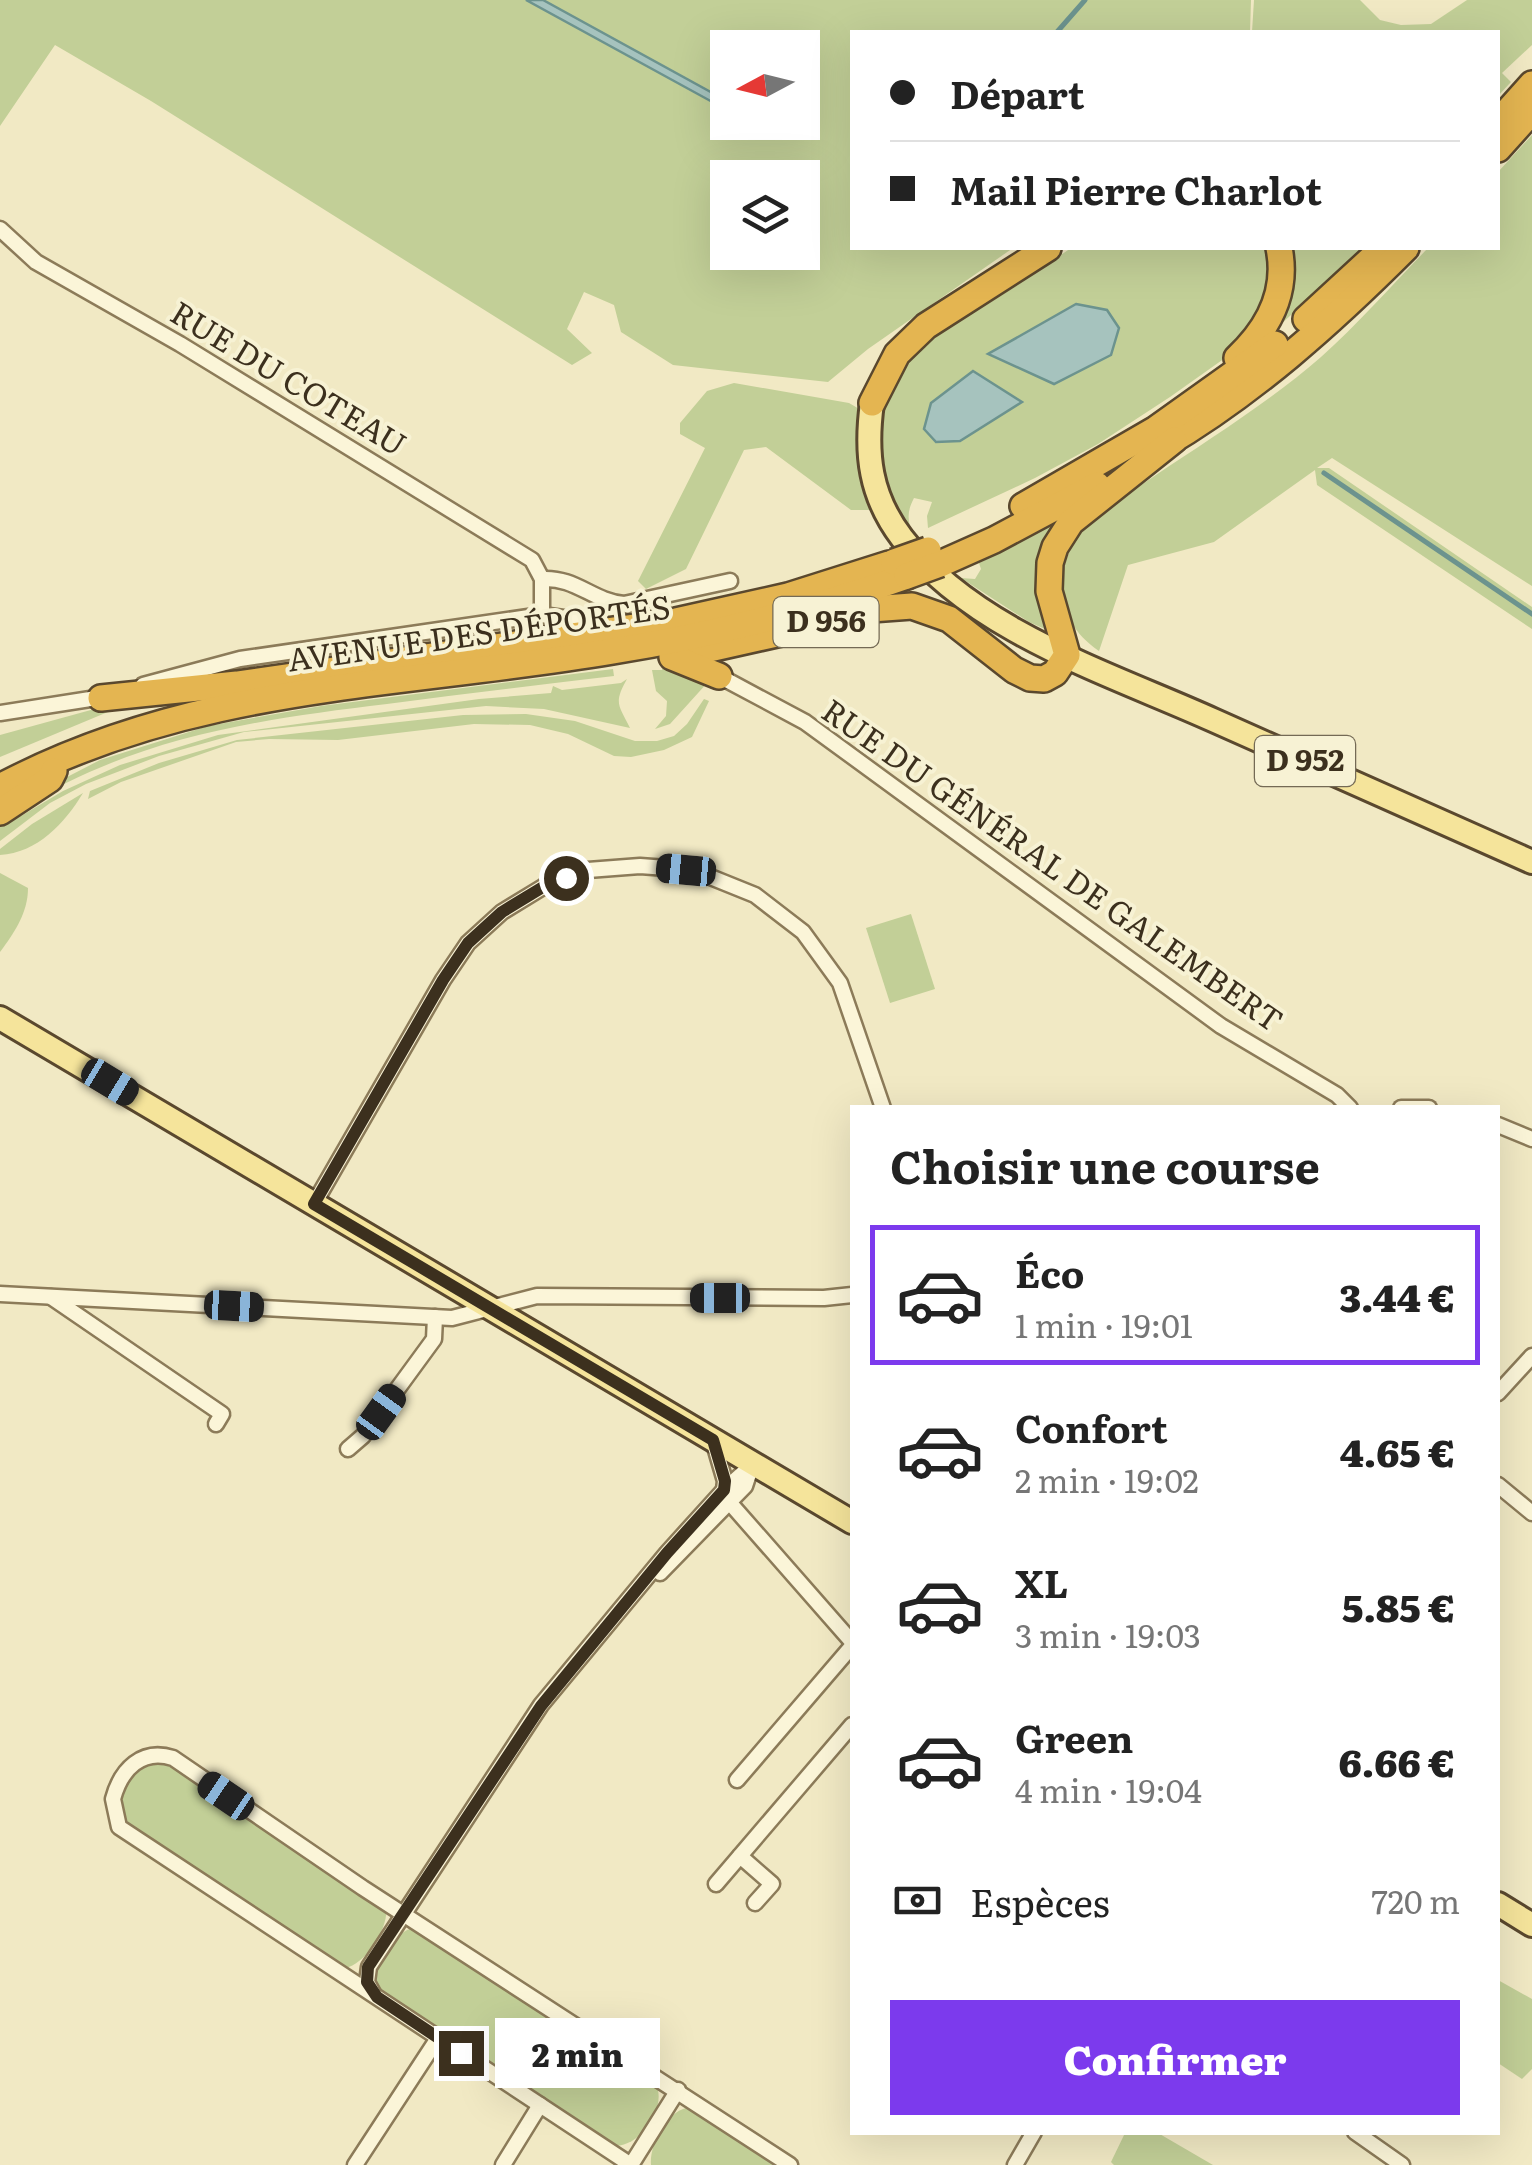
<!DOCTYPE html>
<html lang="fr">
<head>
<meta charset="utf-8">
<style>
	body { margin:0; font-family:Literata,serif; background:#f6f6f6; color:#222; height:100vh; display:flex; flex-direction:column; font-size:38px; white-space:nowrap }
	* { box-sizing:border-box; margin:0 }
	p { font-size:32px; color:#767676 }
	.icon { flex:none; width:55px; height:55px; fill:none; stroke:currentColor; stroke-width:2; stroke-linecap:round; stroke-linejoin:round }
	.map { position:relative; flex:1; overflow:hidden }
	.sheet { position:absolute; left:850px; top:1105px; width:650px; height:1030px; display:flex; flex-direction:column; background:#fff; border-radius:0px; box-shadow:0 10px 40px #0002 }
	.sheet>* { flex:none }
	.top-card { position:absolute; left:850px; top:30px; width:650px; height:220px; border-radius:0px; box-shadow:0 10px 40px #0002; display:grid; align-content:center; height:220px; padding:0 40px; background:#fff }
	.needle { width:65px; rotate:263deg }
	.controls { position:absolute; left:710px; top:30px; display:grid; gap:20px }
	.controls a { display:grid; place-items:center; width:110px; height:110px; border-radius:0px; background:#fff; box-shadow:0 10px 40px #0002; font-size:50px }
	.end { position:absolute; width:45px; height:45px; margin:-22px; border:12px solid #3c301e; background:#fff; box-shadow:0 0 0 5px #fff }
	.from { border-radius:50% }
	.bubble { position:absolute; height:70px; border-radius:0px; background:#fff; box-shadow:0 10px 40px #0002; font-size:32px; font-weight:800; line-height:70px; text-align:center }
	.car { position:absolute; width:30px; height:60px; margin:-30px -15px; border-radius:12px; box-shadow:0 0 8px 2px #0007; background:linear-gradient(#222 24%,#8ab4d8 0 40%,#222 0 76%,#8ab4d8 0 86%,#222 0) }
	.top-card b { display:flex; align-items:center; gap:35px; height:95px; font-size:38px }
	.top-card b+b { border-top:2px solid #e0e0e0 }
	.top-card i { width:25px; height:25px; background:#222 }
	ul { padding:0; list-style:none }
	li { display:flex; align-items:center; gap:30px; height:140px; margin:0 20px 15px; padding:0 20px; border:5px solid transparent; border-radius:0px }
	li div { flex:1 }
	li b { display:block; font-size:38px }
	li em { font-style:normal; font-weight:800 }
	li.selected { border-color:#7c3aed }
	li>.icon { width:90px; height:90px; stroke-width:1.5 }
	h2 { padding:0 40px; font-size:45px; line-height:120px }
	.pay { display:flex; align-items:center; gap:25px; height:110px; padding:0 40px; font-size:38px }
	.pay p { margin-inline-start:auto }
	.cta { display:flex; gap:20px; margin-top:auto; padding:20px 40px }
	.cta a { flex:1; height:115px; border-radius:0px; background:#7c3aed; color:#fff; font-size:40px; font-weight:800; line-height:115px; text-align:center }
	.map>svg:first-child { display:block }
</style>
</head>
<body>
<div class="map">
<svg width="1532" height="2165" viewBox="0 0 1532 2165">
	<rect width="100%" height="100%" fill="#f1e9c4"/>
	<!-- green -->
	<g fill="#c2cf97" fill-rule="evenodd">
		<path d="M0 0H526L727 110 728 122 758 123 778 129 766 123 802 122V48H728L727 101 543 0H1251L1250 32H852V248H1013L868 349 828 382 673 365 621 332 614 305 584 292 567 329 592 353 572 365 151 101 55 45 0 126ZM728 178H802V252H728Z"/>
		<polygon points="1254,0 1360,0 1380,20 1401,25 1431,24 1467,0 1532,0 1532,45 1502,73 1511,82 1498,96 1498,32 1252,32"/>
		<path d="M1532 135V586L1332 458 1317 468H1329L1532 607V629L1317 485 1315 470 1214 542 1128 565 1099 651C1058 623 1052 581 1076 538 1090 512 1129 494 1153 477 1208 440 1272 400 1321 357 1359 323 1393 284 1428 248H1498V172Z"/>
		<path d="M1071 248H1270V306L1225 358 1170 397 1098 444 1035 478 928 528 927 516 932 502 914 498C907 511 907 521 913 534 866 470 869 396 929 341 947 324 973 313 994 300 1021 283 1046 265 1071 248Z"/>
		<polygon points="1288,248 1364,248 1279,326 1288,303"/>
		<path d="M734 383 849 403 861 410C855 450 858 474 873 510H851L766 447 744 450 686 569 646 589 638 581 705 448 680 434V423L707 391Z"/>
		<polygon points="1065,518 1054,633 1029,622 961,578 975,579 981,569 979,563"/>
		<polygon points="664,663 708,682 670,724 655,729 666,716 667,701 656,691 652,670 662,670"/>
		<path d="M613 669 614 676C539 685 463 694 387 704 254 720 135 737 18 810L21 816 63 791 120 765 218 735 479 699 551 693 553 686 562 690 621 683 627 679C613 704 619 705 630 728L544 709 486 706 244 732 159 756 86 784 50 803 0 841V818L42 790 100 760 208 726 321 706Z"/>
		<polygon points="704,699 709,701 692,737 664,750 631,757 614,756 568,734 530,725 474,724 338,740 269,739 236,742 121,782 88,799 90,791 159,763 237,740 463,715 526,714 575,721 635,741 657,741 674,736 687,724"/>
		<polygon points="109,705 115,709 0,757 0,735"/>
		<path d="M83 793C65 823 37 853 0 855V849L32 824Z"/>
		<path d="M0 873 28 888C28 913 14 933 0 952Z"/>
		<polygon points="911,914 935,989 890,1003 866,928"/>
		<path d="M160 1761 171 1764 386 1905C390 1927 366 1964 345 1968L133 1829C109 1803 129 1767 160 1761Z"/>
		<path d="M414 1928 656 2085C668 2108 637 2152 610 2145L379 1991C369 1971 392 1931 414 1928Z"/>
		<polygon points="1498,1980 1532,1999 1532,2069 1522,2079 1498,2063"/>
		<path d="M686 2108 696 2110 780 2165H651C649 2145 666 2113 686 2108Z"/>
		<polygon points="1158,2133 1213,2165 1214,2165 1114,2165 1111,2162 1125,2133"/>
	</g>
	<!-- water -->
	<g fill="#a6c3be" stroke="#6c938e" stroke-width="2.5">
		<polygon points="526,0 543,0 727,101 727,110"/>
		<polygon points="1076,304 1107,310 1119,328 1111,355 1054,384 988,354"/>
		<polygon points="973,371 1022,402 960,441 936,442 924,429 931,403"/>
	</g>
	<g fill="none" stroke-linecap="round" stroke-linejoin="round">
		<!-- stream -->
		<g stroke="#6c938e" stroke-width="5">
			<polyline points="1057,32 1085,0"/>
			<polyline points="1324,473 1532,614"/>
		</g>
		<defs>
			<g id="street">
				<polyline points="0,229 36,262 180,344 532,560 542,579 542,615"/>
				<path d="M542 579C576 577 592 601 624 604L730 581"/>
				<polyline points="719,676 805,722 1221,1026 1337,1095 1350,1108"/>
				<polyline points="143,685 240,659 542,615 599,623"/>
				<polyline points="0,713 103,697"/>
				<polyline points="1401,1108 1429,1108"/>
				<polyline points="1498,1125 1532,1139"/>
				<polyline points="314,1204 443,980 468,943 502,912 543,887 588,870 640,866 693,870 755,895 803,932 840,983 883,1108"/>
				<polyline points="0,1294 452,1318 537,1296 824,1298 852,1295"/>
				<polyline points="51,1297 222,1414 216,1424"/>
				<polyline points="1498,1393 1532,1356"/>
				<polyline points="713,1440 725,1481 724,1490"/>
				<polyline points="348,1449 363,1436 434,1339 435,1317"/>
				<polyline points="1498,1485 1532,1513"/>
				<polyline points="730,1503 852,1642"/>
				<polyline points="660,1573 745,1486 752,1465"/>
				<polyline points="737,1780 852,1646"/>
				<polyline points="740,1856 772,1884 755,1903"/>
				<polyline points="716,1884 852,1725"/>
				<polyline points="373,1993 367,1982 369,1967 541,1705 667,1553 724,1490 753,1464"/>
				<polyline points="1355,2132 1402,2165"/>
				<polyline points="355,2165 438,2038"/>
				<polyline points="503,2165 540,2105"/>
				<path d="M631 2165 119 1827 113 1799C121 1769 142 1748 173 1758L363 1888 790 2165"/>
				<polyline points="631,2165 678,2090"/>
				<polyline points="1015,2165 1034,2132"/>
			</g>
			<g id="primary">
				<path d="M872 403C865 454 870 496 902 538 973 631 1111 674 1213 720 1320 767 1426 815 1532 862"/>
				<polyline points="0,1018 852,1522"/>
				<polyline points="1498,1904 1532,1925"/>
			</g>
			<g id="highway">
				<polyline points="1498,122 1532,84"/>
				<polyline points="1498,149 1532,111"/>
				<polyline points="1306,319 1383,248"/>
				<path d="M1237 358C1269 328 1288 292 1279 248"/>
				<polyline points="872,403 897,354 926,326 1048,248"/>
				<path d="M1161 447C1252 394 1332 322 1406 248"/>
				<polyline points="1023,506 1156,429 1275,344"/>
				<polyline points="940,564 994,540 1097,485"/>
				<polyline points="678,656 808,627 871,609 912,606 949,619 1014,670 1030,678 1044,679 1055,673 1067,655 1049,591 1050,563 1055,547 1071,522 1174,440"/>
				<polyline points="672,657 719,676"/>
				<polyline points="101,698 237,684 676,621 788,596 889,564"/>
				<path d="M0 787C195 683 401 687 613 651 713 635 811 610 907 576"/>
				<polyline points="0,812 50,779 54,771"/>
			</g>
		</defs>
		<!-- street casing -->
		<use href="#street" stroke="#8c7b59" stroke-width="19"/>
		<!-- primary casing -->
		<use href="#primary" stroke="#5a482e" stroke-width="28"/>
		<!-- highway casing -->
		<use href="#highway" stroke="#5a482e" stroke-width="30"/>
		<!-- street -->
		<use href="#street" stroke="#fbf5d8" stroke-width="14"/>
		<!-- primary -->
		<use href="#primary" stroke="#f5e49b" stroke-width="22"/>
		<!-- highway -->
		<use href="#highway" stroke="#e4b551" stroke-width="25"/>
		<defs>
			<g id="highway-bridge">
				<polyline points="894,562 928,550"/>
				<polyline points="907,576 940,564"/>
			</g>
		</defs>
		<!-- highway-bridge casing -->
		<use href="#highway-bridge" stroke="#5a482e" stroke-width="30" stroke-linecap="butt"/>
		<!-- highway-bridge -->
		<use href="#highway-bridge" stroke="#e4b551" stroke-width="25"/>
	</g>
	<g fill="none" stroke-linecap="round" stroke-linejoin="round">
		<!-- route -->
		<polyline stroke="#3c301e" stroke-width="12" points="461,2053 377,1997 367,1982 368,1967 541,1706 667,1553 724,1490 725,1481 713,1440 314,1204 443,980 468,943 502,912 543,887 566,878"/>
	</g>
	<g text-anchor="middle" stroke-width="8" stroke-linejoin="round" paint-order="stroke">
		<!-- shield labels -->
		<g fill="#f7f2d4" stroke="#746a55" stroke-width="2.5">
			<rect x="773.5" y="597" width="105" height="50" rx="8"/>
			<rect x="1255" y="736" width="100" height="50" rx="8"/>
		</g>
		<g font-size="30" font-weight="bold" fill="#3c301e">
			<text x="826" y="632">D 956</text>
			<text x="1305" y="771">D 952</text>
		</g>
		<!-- street labels -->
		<g font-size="32" fill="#3c301e" stroke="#f7f2d4">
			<text transform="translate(288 379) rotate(31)" y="11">RUE DU COTEAU</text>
			<text transform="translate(479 634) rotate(-8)" y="11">AVENUE DES DÉPORTÉS</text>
			<text transform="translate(1052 866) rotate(35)" y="11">RUE DU GÉNÉRAL DE GALEMBERT</text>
		</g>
	</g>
</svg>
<div class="controls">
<a><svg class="needle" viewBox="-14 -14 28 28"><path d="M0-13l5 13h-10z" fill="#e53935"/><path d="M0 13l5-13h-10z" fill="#767676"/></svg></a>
<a><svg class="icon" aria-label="layers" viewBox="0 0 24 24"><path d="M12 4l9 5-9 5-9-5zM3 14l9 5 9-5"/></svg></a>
</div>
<i class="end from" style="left:566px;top:878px"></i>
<i class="end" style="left:461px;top:2053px"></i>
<div class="bubble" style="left:495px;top:2018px;width:165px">2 min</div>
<i class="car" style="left:686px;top:870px;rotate:275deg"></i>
<i class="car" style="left:110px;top:1082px;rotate:121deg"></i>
<i class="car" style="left:720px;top:1298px;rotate:270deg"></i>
<i class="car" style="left:234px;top:1306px;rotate:93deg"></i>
<i class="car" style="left:381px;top:1412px;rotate:36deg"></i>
<i class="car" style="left:226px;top:1796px;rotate:304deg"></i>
<div class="top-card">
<b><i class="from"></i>Départ</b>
<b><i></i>Mail Pierre Charlot</b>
</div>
<section class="sheet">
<h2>Choisir une course</h2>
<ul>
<li class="selected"><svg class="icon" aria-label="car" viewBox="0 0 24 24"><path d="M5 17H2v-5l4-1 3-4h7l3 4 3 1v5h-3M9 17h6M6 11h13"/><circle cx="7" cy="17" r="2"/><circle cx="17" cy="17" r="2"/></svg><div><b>Éco</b><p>1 min · 19:01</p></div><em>3.44 €</em></li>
<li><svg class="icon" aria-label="car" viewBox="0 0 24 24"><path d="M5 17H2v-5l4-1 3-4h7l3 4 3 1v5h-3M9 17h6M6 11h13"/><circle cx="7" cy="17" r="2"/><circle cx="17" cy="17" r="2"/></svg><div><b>Confort</b><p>2 min · 19:02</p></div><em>4.65 €</em></li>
<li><svg class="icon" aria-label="car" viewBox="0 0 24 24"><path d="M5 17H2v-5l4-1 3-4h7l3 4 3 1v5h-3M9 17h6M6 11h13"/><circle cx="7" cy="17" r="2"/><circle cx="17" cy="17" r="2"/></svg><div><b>XL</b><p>3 min · 19:03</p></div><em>5.85 €</em></li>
<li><svg class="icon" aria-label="car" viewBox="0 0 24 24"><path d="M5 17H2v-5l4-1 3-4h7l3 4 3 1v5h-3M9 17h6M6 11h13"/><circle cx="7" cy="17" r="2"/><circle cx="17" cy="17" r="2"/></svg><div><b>Green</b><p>4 min · 19:04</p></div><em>6.66 €</em></li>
</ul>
<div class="pay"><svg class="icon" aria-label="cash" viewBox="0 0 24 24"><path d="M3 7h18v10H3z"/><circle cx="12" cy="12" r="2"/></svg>Espèces<p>720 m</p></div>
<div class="cta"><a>Confirmer</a></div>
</section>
</div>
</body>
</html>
